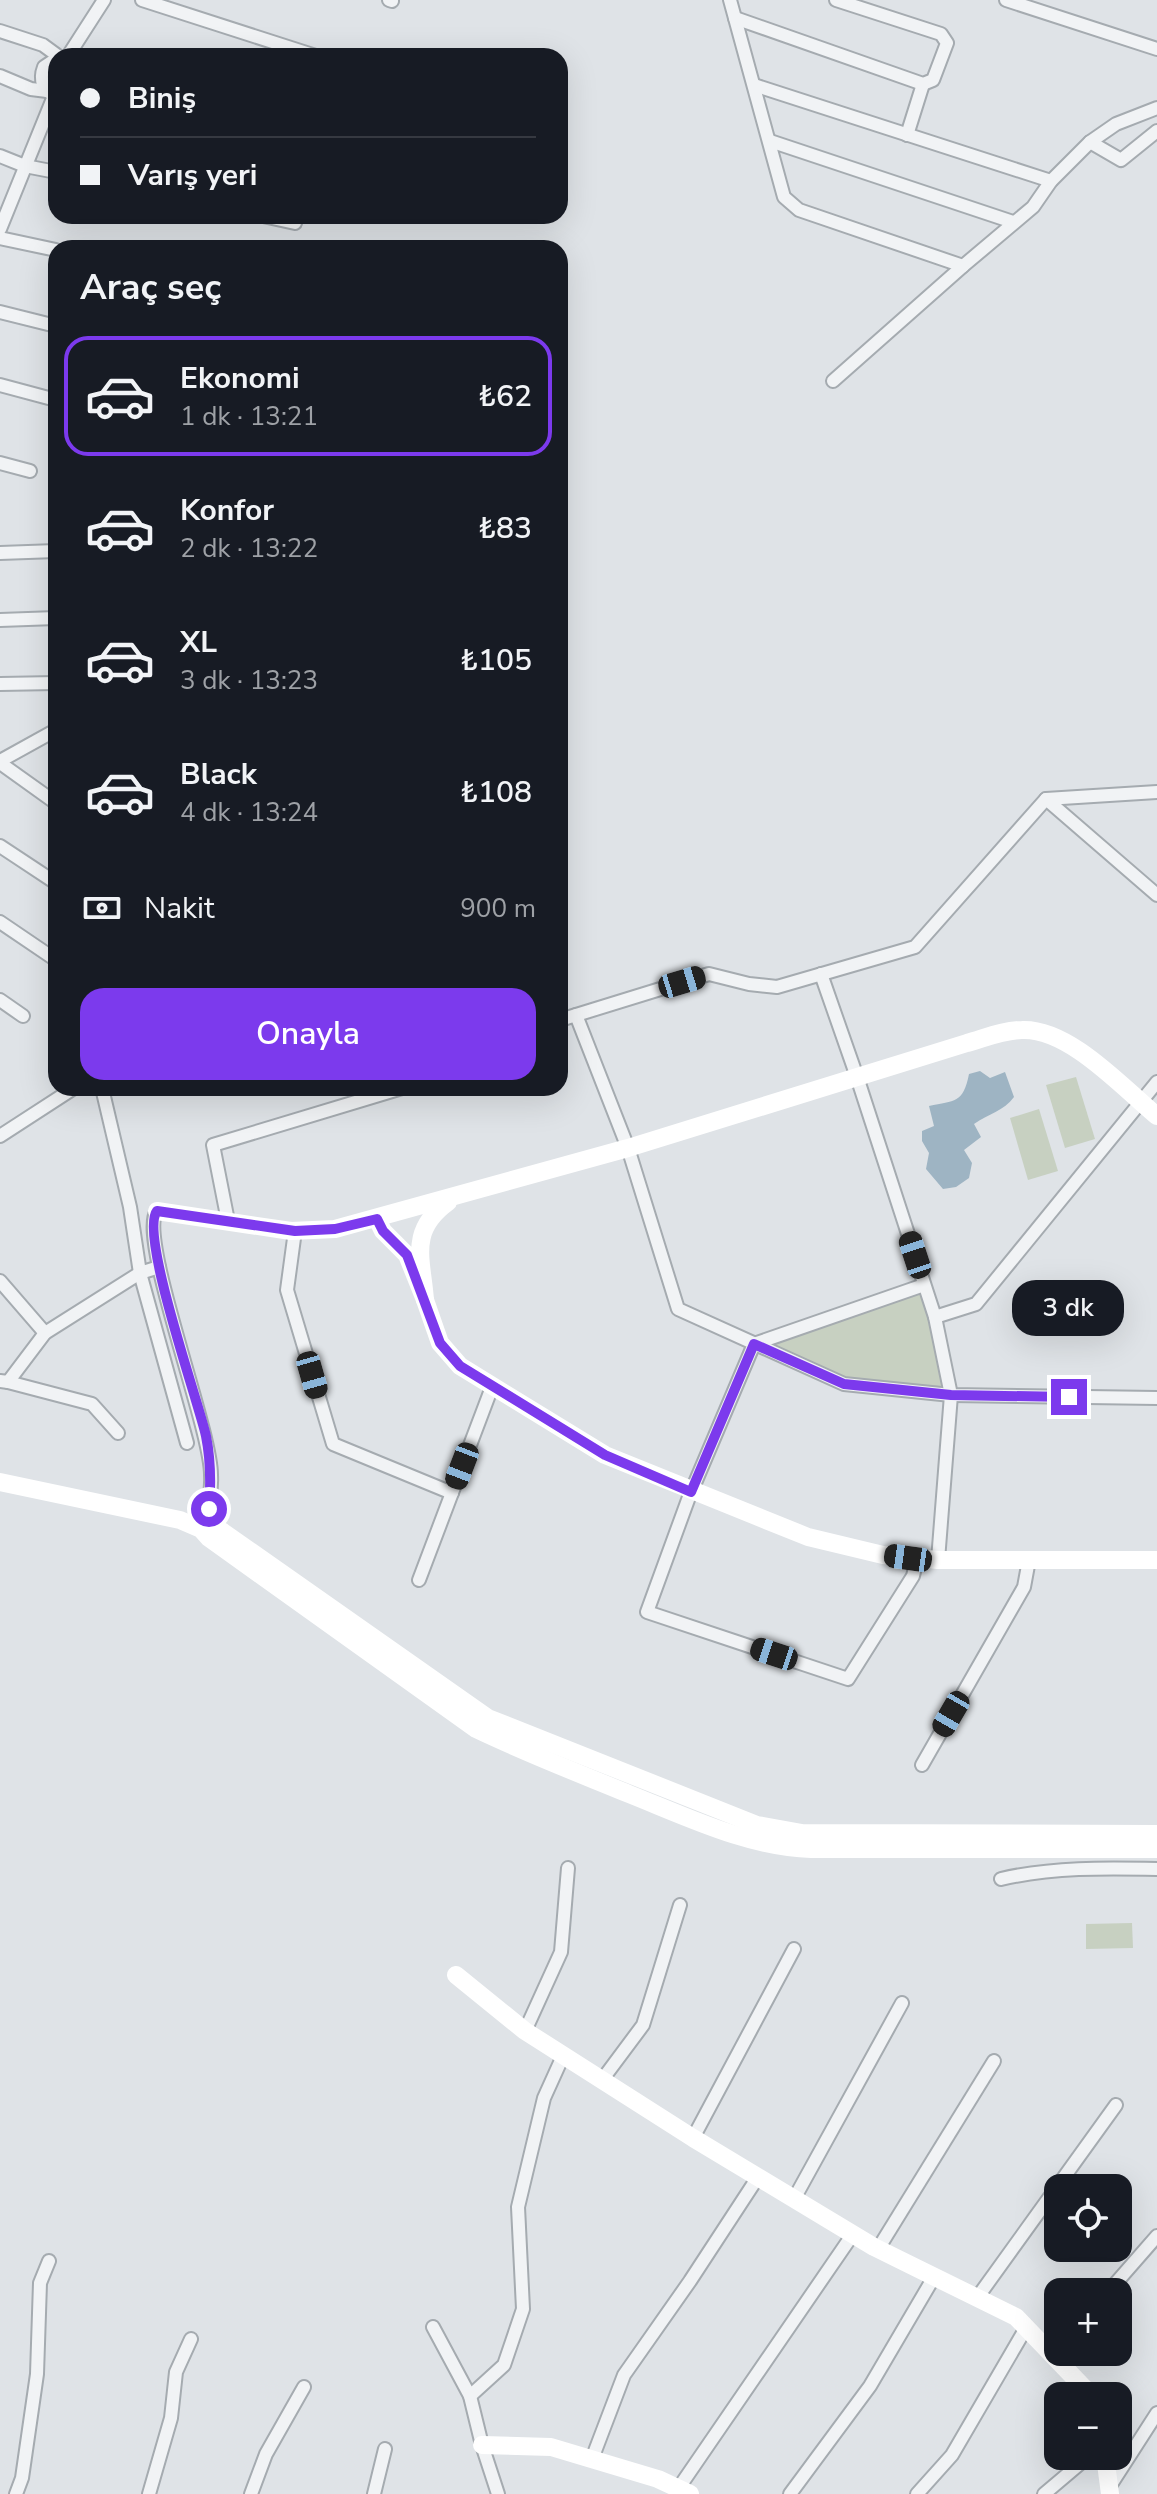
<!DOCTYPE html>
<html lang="tr">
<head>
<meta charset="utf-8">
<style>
	body { margin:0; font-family:"Nunito Sans",sans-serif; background:#20242c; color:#f1f3f6; height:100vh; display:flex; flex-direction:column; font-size:30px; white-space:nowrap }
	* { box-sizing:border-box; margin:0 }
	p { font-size:26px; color:#9ea1a6 }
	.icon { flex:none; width:44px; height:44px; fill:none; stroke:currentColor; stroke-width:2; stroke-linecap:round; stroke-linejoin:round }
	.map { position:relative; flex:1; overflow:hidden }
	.panel { position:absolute; left:48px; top:240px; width:520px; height:856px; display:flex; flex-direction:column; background:#171b24; border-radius:24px; box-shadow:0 8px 32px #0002 }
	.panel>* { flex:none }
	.banner { position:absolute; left:48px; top:48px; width:520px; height:176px; border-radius:24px; box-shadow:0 8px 32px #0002; display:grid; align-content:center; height:176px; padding:0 32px; background:#171b24 }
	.buttons { position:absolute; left:1044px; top:2174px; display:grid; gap:16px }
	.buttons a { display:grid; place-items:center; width:88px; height:88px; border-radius:16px; background:#171b24; box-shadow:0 8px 32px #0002; font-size:40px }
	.end { position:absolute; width:36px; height:36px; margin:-18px; border:10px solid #7c3aed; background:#fff; box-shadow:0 0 0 4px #fff }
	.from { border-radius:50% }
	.bubble { position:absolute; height:56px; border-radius:24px; background:#171b24; box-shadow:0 8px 32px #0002; font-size:26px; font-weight:600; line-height:56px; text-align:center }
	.car { position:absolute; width:24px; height:48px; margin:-24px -12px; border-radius:10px; box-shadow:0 0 6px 2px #0007; background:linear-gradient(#222 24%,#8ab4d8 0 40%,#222 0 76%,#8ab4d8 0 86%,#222 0) }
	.banner b { display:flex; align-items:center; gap:28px; height:76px; font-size:30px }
	.banner b+b { border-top:2px solid #363941 }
	.banner i { width:20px; height:20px; background:#f1f3f6 }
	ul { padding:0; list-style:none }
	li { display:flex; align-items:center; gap:24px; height:120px; margin:0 16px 12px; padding:0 16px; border:4px solid transparent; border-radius:24px }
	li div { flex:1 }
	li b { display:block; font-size:30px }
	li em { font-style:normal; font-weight:600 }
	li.current { border-color:#7c3aed }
	li>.icon { width:72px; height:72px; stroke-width:1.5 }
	h2 { padding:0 32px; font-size:36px; line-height:96px }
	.pay { display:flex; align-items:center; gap:20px; height:88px; padding:0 32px; font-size:30px }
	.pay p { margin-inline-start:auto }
	.cta { display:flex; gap:16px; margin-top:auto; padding:16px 32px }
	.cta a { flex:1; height:92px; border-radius:24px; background:#7c3aed; color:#fff; font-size:32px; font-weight:600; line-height:92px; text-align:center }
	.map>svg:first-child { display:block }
</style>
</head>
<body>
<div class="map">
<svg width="1157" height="2494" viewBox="0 0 1157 2494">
	<rect width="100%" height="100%" fill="#dfe3e7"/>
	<!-- green -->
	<g fill="#c7d0c1">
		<polygon points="1076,1077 1095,1139 1065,1148 1046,1085"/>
		<polygon points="1039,1109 1058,1171 1028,1180 1010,1118"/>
		<polygon points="924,1285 951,1395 844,1384 754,1344"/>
		<polygon points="1132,1923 1133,1948 1086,1949 1086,1924"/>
	</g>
	<!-- water -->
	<path fill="#9eb4c3" d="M980 1071 990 1078 1005 1072 1014 1097C1004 1111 988 1114 974 1124L981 1137 964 1150 972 1163 969 1178 956 1187 943 1189 926 1169 929 1153 922 1141V1131L934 1126 929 1106C955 1100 963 1104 969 1074Z"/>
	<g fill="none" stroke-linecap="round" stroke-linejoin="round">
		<defs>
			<g id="street">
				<polyline points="142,0 316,56"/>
				<polyline points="389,0 392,1"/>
				<polyline points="730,0 784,197 799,210 963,266"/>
				<polyline points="1006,0 1157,49"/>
				<polyline points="735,18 923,84 933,80 947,43 941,34 836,0"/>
				<polyline points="0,31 43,45 58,56"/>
				<polyline points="68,56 104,0"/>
				<path d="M56 59 44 67C39 80 43 91 56 96"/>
				<polyline points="0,76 31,89 47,91"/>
				<polyline points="754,85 1051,181"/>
				<polyline points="907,135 923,84"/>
				<polyline points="770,141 1013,222"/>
				<polyline points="1090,142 1121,160 1157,131"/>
				<polyline points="0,156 25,166 56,172"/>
				<polyline points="263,216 295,223"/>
				<polyline points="0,229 54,96"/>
				<polyline points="0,238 56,250"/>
				<polyline points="0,312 56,326"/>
				<polyline points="833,381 963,266 1033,207 1051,181 1090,142 1116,124 1157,108"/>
				<polyline points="0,385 56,400"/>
				<polyline points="0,463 30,471"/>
				<polyline points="0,553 56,551"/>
				<polyline points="0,620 56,618"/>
				<polyline points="0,684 56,683"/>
				<polyline points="0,761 56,730"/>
				<polyline points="0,763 56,803"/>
				<polyline points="1046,799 1157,895"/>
				<polyline points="0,846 56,883"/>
				<polyline points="0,922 56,960"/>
				<polyline points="821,974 857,1077 935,1317 951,1395 938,1560"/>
				<polyline points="0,1000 23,1016"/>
				<polyline points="576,1015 628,1148 678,1309 844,1384 951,1395 1157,1398"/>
				<polyline points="560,1020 709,974 749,984 777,987 915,947 1046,799 1157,792"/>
				<polyline points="102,1088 130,1207 140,1273 187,1443"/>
				<polyline points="0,1136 74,1088"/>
				<path d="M157 1211C137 1237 211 1427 211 1475 212 1494 208 1511 201 1529"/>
				<polyline points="228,1221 213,1145 402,1088"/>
				<polyline points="295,1231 287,1290 333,1444 452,1493"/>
				<polyline points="0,1281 45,1333"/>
				<polyline points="935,1317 976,1304 1157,1082"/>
				<polyline points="0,1381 8,1382 45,1333 140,1273 159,1267"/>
				<polyline points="8,1382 92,1404 118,1433"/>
				<polyline points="917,1559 913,1576 848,1679 647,1612 689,1497 754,1344 924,1285"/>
				<polyline points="419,1580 492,1387"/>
				<polyline points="922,1765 1024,1587 1029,1560"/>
				<path d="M1001 1879C1052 1867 1105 1868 1157 1869"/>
				<polyline points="525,2031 561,1952 568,1868"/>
				<polyline points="602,2080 643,2025 680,1905"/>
				<polyline points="693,2138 794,1949"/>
				<polyline points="794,2199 902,2003"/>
				<polyline points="878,2249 994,2061"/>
				<polyline points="1108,2292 1157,2236"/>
				<polyline points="977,2298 1116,2105"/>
				<polyline points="433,2327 470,2396 482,2445 498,2494"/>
				<polyline points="470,2396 504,2365 523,2309 518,2207 544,2098 563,2056"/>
				<polyline points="592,2459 624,2375 690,2281 758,2177"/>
				<polyline points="1110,2486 1157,2413"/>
				<polyline points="678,2489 853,2234"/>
				<polyline points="16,2494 22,2478 37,2374 40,2283 49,2261"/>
				<polyline points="149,2494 171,2418 176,2372 191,2339"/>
				<polyline points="251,2494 266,2454 304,2387"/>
				<polyline points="374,2494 385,2449"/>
				<polyline points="790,2494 870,2386 934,2277"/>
				<polyline points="917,2494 952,2455 1026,2328"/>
				<polyline points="1044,2494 1089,2456"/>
			</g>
		</defs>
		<!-- street casing -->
		<use href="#street" stroke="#a5abb0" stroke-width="16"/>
		<!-- street -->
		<use href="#street" stroke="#f1f3f5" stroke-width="12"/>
		<!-- secondary -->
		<g stroke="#fff" stroke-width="18">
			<path d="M157 1211 291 1231 335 1229 628 1148 967 1043C985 1038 1003 1030 1022 1030 1069 1028 1122 1087 1157 1116"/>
			<path d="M377 1219 383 1231 407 1255 425 1300C422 1259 408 1231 448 1202"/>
			<polyline points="425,1300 440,1343 460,1366 605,1455 808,1537 883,1555 938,1560 1157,1560"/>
			<path d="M0 1482 180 1520 201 1529 209 1538 476 1729C526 1753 578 1773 629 1794 687 1817 748 1847 811 1849H1157"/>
			<polyline points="201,1529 212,1526 223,1532 488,1718 757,1825 802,1833 1157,1834"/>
			<polyline points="456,1975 525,2031 693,2138 874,2247 1016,2317 1087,2391 1088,2396"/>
			<polyline points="482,2445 551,2447 658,2479 690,2494"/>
			<polyline points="1105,2456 1110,2494"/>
		</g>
	</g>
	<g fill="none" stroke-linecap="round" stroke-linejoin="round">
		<!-- route -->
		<path stroke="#7c3aed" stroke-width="10" d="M209 1509C211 1484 211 1461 206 1436 198 1400 139 1233 157 1211L295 1231 335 1229 377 1219 383 1231 407 1255 440 1343 460 1366 605 1455 691 1492 754 1344 844 1384 951 1395 1069 1397"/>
	</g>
</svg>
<div class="buttons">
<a><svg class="icon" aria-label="locate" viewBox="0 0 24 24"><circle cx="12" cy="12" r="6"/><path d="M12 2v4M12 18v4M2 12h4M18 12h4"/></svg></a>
<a>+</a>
<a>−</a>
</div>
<i class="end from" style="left:209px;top:1509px"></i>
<i class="end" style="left:1069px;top:1397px"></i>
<div class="bubble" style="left:1012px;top:1280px;width:112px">3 dk</div>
<i class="car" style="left:682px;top:982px;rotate:73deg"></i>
<i class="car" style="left:915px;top:1255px;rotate:342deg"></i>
<i class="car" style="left:312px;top:1375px;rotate:164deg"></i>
<i class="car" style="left:462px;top:1466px;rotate:201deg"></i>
<i class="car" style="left:908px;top:1558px;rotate:278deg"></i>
<i class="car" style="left:774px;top:1654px;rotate:288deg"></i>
<i class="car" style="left:951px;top:1714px;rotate:210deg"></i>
<div class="banner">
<b><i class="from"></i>Biniş</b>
<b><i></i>Varış yeri</b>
</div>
<section class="panel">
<h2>Araç seç</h2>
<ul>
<li class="current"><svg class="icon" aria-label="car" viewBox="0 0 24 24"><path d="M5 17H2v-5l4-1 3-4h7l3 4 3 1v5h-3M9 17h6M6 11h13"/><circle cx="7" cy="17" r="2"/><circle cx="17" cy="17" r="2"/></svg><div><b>Ekonomi</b><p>1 dk · 13:21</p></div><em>₺62</em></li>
<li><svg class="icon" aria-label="car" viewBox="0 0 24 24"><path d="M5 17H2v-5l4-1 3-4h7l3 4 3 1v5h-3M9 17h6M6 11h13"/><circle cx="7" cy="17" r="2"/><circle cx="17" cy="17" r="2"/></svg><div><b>Konfor</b><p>2 dk · 13:22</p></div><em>₺83</em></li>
<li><svg class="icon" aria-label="car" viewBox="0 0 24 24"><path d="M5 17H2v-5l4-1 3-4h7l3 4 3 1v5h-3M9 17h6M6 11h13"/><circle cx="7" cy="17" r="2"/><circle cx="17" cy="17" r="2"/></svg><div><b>XL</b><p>3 dk · 13:23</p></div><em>₺105</em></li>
<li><svg class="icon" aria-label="car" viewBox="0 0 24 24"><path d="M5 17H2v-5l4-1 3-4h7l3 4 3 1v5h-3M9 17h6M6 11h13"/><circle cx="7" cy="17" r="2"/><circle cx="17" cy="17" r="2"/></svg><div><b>Black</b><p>4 dk · 13:24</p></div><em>₺108</em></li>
</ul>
<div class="pay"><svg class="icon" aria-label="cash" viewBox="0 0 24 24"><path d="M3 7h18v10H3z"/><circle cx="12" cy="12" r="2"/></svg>Nakit<p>900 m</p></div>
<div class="cta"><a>Onayla</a></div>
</section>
</div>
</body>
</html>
